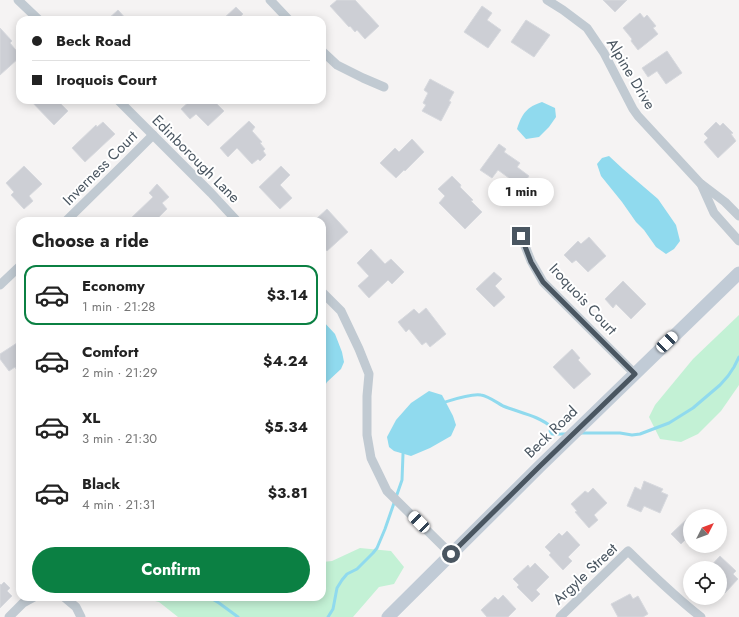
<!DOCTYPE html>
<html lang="en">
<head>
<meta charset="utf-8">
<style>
	body { margin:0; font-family:Jost,sans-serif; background:#f6f6f6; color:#222; height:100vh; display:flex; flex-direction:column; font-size:15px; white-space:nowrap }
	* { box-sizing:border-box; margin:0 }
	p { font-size:13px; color:#767676 }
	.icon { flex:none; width:22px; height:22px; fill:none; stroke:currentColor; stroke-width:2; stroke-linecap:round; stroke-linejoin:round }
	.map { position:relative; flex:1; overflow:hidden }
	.panel { position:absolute; left:16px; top:217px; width:310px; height:384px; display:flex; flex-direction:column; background:#fff; border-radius:12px; box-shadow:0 2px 10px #0003 }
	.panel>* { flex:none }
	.hud { position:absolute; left:16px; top:16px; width:310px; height:88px; border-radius:12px; box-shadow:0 2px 10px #0003; display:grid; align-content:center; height:88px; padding:0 16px; background:#fff }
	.needle { width:26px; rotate:48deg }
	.tools { position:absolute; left:683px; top:509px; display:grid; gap:8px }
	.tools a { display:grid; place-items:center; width:44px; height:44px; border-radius:50%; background:#fff; box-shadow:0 2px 10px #0003; font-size:20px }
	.end { position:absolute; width:18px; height:18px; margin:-9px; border:5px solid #4a5661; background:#fff; box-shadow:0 0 0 2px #fff }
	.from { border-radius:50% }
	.bubble { position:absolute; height:28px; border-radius:14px; background:#fff; box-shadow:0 2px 10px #0003; font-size:13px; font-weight:700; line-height:28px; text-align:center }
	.car { position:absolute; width:12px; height:24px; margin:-12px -6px; border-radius:5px; box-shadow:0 0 3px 1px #0007; background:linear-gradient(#fff 24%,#345 0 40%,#fff 0 76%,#345 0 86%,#fff 0) }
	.hud b { display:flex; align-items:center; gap:14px; height:38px; font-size:15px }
	.hud b+b { border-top:1px solid #e0e0e0 }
	.hud i { width:10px; height:10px; background:#222 }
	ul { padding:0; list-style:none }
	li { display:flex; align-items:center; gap:12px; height:60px; margin:0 8px 6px; padding:0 8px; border:2px solid transparent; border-radius:12px }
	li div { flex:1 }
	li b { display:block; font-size:15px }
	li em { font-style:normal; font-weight:700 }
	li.current { border-color:#0b8043 }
	li>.icon { width:36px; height:36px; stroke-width:1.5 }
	h2 { padding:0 16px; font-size:18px; line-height:48px }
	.cta { display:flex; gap:8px; margin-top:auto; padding:8px 16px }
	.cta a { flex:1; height:46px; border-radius:24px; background:#0b8043; color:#fff; font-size:16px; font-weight:700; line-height:46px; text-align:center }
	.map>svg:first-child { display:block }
</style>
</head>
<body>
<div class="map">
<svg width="739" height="617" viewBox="0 0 739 617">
	<rect width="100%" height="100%" fill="#f5f3f3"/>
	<!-- green -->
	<g fill="#c3f1d5">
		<polygon points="739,315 739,385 721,411 698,434 681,442 660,439 649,417 655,405 693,359"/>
		<polygon points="360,548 391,551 404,567 394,584 379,587 353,617 178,617 159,602 139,597 322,597 322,562 332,561"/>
	</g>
	<!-- water -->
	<g fill="#90daee">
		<path d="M542 102 555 108 556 117 549 127 539 137 526 139 517 129C522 113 527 107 542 102Z"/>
		<polygon points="609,156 623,169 658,199 676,225 680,241 674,249 666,254 656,247 644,230 636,222 622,202 601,176 597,164 602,158"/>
		<polygon points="322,320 335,334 342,352 344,362 341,369 327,382 322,391"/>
		<polygon points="429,391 442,395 453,416 456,425 451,436 430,448 411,456 394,451 389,447 387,437 396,420 411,403"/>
	</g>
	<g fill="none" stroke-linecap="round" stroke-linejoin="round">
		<!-- stream -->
		<g stroke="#90daee" stroke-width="3">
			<path d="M442 403C452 400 471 393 481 395 488 396 496 402 503 406 517 412 540 416 551 427L550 431 552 434H566"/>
			<polyline points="580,433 620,433 632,435 640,434 669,423 693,408 720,385 728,376 734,367 739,357"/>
			<polyline points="209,597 219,603 238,617"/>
			<polyline points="328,617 333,609 337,588 342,580 347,574 357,569 373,553 377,548 385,529 402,480 403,454 404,451"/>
		</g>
	</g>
	<!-- building -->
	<g fill="#cdcfd5" stroke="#d7d9de">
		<polygon points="337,0 355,0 379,26 365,39 357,30 355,32 350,26 349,27 330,6"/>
		<polygon points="603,0 627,0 615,12"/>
		<polygon points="482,6 492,13 487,20 501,30 488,48 464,32"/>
		<polygon points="236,7 243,14 237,20 222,20"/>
		<polygon points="118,10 127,20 107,20"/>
		<polygon points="640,13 644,18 647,15 656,26 653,28 658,34 638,50 631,41 632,39 623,28"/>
		<polygon points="526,20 550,35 534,57 511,42"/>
		<polygon points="0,28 12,41 10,43 20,55 20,57 0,75"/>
		<polygon points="667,51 682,73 666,84 657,71 648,77 642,68"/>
		<polygon points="430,79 454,92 449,101 451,102 441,121 422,111 426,105 423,103 428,93 424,90"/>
		<polygon points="30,100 57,100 68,111 54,125"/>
		<polygon points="191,100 213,100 224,111 208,126 196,114 190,119 181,109"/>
		<polygon points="249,121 255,127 252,131 262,142 260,143 265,149 263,151 266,155 260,161 258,159 252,164 237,148 228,157 220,148"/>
		<polygon points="103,122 115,134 85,162 72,148 96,125 97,127"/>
		<polygon points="716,122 720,126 723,123 733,133 731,134 736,141 718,158 704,142 708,138 704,134"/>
		<polygon points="412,139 424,152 405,171 404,170 396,178 380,163 395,148 399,152"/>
		<polygon points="499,144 506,149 504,152 520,163 517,167 529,176 521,187 498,170 492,178 480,170"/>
		<polygon points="24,166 42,184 29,196 33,201 24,209 11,195 14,192 6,183"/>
		<polygon points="281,166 290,175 280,185 292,198 280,209 259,187"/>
		<polygon points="452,176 461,185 460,187 473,200 471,201 482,212 465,229 439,203 445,196 438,189"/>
		<polygon points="157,184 169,197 162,203 167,209 155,221 128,221 153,197 149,193"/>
		<polygon points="327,209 348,232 327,251 322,245 326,240 322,236 322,221 314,221"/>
		<polygon points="589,237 606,256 588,272 576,260 572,263 564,255 578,241 581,244"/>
		<polygon points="371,249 385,264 391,259 404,272 392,284 388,280 369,298 358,286 369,276 357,263"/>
		<polygon points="494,272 502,279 495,286 505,297 494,307 476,289"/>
		<polygon points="623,281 646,304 631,319 616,304 613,308 605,299"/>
		<polygon points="426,308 446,334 430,347 426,342 422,345 409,329 406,332 398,322 414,309 419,314"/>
		<polygon points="20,341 20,375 15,367 9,371 0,359 0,354"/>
		<polygon points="572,349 580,358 578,360 591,374 574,389 553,367"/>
		<polygon points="644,481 663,489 661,492 668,495 660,513 644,506 641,512 627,506 635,487 641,490"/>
		<polygon points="593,488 607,503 594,515 598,520 589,528 575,512 577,511 571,504 585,491 588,493"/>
		<polygon points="690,516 690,546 685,540 681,544 671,534"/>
		<polygon points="567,531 580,545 568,557 572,561 563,570 549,555 551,553 545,547 559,533 562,536"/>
		<polygon points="720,556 736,571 733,574 738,579 725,593 720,588 720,568 709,568"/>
		<polygon points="535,563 549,577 536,590 540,594 532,602 517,587 519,585 513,579 528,565 530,568"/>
		<polygon points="4,582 10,588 7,591 12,596 0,608 0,584 1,585"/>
		<polygon points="630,594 633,599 638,596 648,614 643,617 618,617 611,604"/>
		<polygon points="503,595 516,609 508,617 487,617 481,610 495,597 498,600"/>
	</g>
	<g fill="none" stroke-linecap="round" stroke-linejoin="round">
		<!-- street -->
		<g stroke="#c1cad2" stroke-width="9">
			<polyline points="18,0 39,20"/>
			<polyline points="270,0 289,20"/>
			<polyline points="547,0 563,10 587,28 604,53 633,109 638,116 700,183 725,202 739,216"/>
			<polyline points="322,51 337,65 363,78 384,87"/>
			<polyline points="118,100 211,193 237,221"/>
			<polyline points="701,184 714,213 739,241"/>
			<polyline points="66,221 127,161 153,135"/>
			<polyline points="521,236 531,261 543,282 635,374"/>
			<polyline points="0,285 20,266"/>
			<polyline points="322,292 341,311 359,349 369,374 367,396 367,435 371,458 387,491 451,554"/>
			<polyline points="64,597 76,607 81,617"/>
			<polyline points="9,617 23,603 34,597"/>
			<path d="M560 617 628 551C652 574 675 597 701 617"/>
		</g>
		<!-- secondary -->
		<polyline stroke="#c1cbd6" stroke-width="13" points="388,617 539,467 739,273"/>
	</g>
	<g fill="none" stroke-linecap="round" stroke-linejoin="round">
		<!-- route -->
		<polyline stroke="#4a5661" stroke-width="5" points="451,554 539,467 635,374 543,282 531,262 521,236"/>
	</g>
	<g text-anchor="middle" stroke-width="4" stroke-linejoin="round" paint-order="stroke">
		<!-- street labels -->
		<g font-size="15" fill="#4a5661" stroke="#fff">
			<text transform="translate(631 74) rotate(59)" y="5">Alpine Drive</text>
			<text transform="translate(196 159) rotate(45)" y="5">Edinborough Lane</text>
			<text transform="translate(100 168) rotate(-45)" y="5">Inverness Court</text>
			<text transform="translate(583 299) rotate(47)" y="5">Iroquois Court</text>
			<text transform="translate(551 432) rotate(-44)" y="5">Beck Road</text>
			<text transform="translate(585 574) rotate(-43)" y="5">Argyle Street</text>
		</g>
	</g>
</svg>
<div class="tools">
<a><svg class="needle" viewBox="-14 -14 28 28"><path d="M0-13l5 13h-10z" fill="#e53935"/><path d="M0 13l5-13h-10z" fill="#767676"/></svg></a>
<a><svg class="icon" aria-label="locate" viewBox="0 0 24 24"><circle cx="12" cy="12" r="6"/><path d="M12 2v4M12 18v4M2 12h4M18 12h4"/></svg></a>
</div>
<i class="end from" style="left:451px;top:554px"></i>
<i class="end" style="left:521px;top:236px"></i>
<div class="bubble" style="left:488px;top:178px;width:66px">1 min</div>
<i class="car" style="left:667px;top:342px;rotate:46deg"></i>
<i class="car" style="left:419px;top:522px;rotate:315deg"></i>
<div class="hud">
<b><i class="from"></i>Beck Road</b>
<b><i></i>Iroquois Court</b>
</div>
<section class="panel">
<h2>Choose a ride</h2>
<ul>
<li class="current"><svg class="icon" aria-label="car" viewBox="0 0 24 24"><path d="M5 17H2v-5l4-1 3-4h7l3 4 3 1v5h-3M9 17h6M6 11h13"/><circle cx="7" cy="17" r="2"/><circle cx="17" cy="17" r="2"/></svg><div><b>Economy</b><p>1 min · 21:28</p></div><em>$3.14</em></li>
<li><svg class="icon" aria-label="car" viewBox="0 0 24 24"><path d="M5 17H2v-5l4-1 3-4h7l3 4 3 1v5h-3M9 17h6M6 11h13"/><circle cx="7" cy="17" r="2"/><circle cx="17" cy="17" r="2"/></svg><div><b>Comfort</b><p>2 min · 21:29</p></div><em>$4.24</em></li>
<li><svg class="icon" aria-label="car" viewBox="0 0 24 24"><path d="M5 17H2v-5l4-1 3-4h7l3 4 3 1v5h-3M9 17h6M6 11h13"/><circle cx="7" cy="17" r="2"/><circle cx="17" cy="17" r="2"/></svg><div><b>XL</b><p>3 min · 21:30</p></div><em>$5.34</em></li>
<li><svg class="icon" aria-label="car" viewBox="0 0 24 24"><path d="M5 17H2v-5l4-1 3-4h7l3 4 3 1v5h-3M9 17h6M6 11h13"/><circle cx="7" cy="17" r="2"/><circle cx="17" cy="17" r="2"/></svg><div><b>Black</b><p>4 min · 21:31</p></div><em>$3.81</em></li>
</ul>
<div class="cta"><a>Confirm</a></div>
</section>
</div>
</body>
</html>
